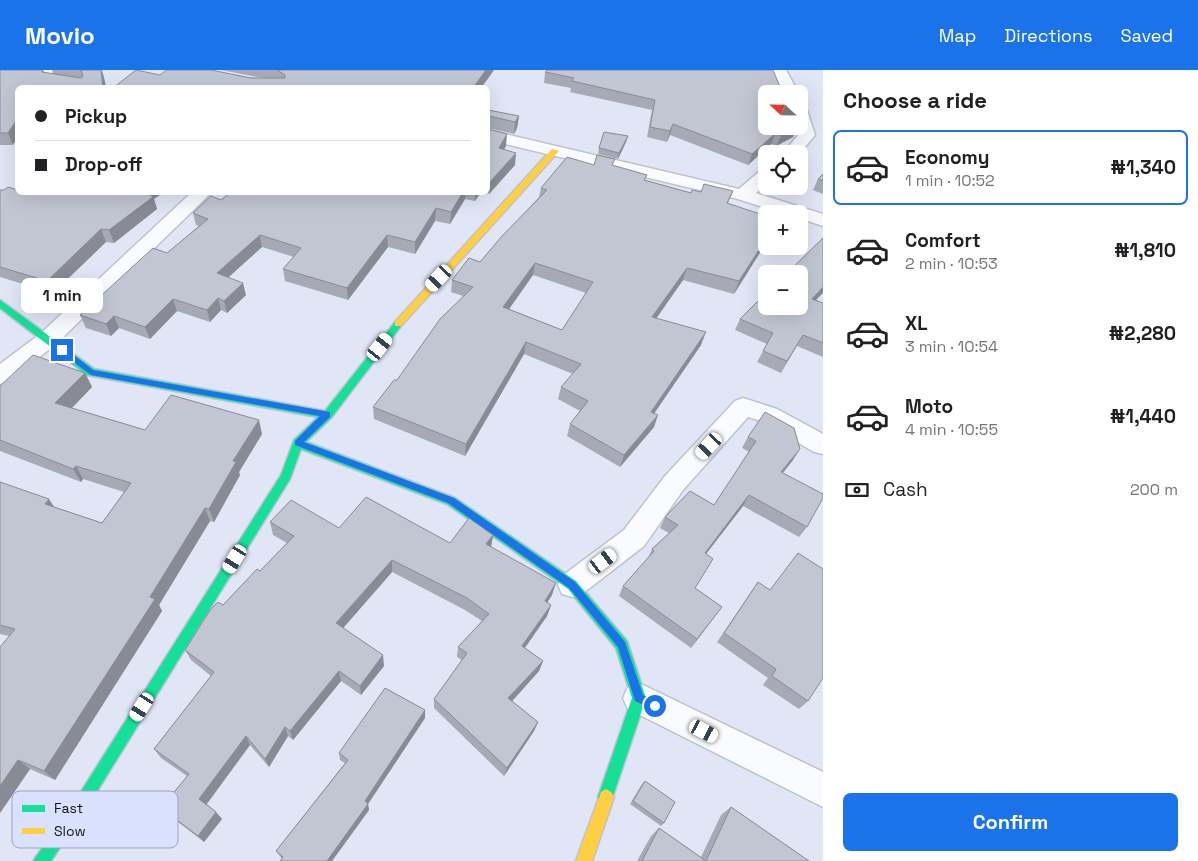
<!DOCTYPE html>
<html lang="en">
<head>
<meta charset="utf-8">
<style>
	body { margin:0; font-family:"Space Grotesk",sans-serif; background:#f2f2f2; color:#202124; height:100vh; display:flex; flex-direction:column; font-size:19px; white-space:nowrap }
	* { box-sizing:border-box; margin:0 }
	p { font-size:16px; color:#757577 }
	.icon { flex:none; width:28px; height:28px; fill:none; stroke:currentColor; stroke-width:2; stroke-linecap:round; stroke-linejoin:round }
	.map { position:relative; flex:1; overflow:hidden }
	.sheet { display:flex; flex-direction:column; background:#fff; width:375px }
	.sheet>* { flex:none }
	.banner { position:absolute; left:15px; top:15px; width:475px; height:110px; border-radius:8px; box-shadow:0 5px 20px #0002; display:grid; align-content:center; height:110px; padding:0 20px; background:#fff }
	.needle { width:32px; rotate:292deg }
	.fabs { position:absolute; left:758px; top:15px; display:grid; gap:10px }
	.fabs a { display:grid; place-items:center; width:50px; height:50px; border-radius:8px; background:#fff; box-shadow:0 5px 20px #0002; font-size:25px }
	.end { position:absolute; width:22px; height:22px; margin:-11px; border:6px solid #1a73e8; background:#fff; box-shadow:0 0 0 2px #fff }
	.from { border-radius:50% }
	.bubble { position:absolute; height:35px; border-radius:8px; background:#fff; box-shadow:0 5px 20px #0002; font-size:16px; font-weight:600; line-height:35px; text-align:center }
	.car { position:absolute; width:15px; height:30px; margin:-15px -8px; border-radius:6px; box-shadow:0 0 4px 1px #0007; background:linear-gradient(#fff 24%,#345 0 40%,#fff 0 76%,#345 0 86%,#fff 0) }
	.banner b { display:flex; align-items:center; gap:18px; height:48px; font-size:19px }
	.banner b+b { border-top:1px solid #e0e0e0 }
	.banner i { width:12px; height:12px; background:#202124 }
	ul { padding:0; list-style:none }
	li { display:flex; align-items:center; gap:15px; height:75px; margin:0 10px 8px; padding:0 10px; border:2px solid transparent; border-radius:8px }
	li div { flex:1 }
	li b { display:block; font-size:19px }
	li em { font-style:normal; font-weight:600 }
	li.on { border-color:#1a73e8 }
	li>.icon { width:45px; height:45px; stroke-width:1.5 }
	h2 { padding:0 20px; font-size:22px; line-height:60px }
	.pay { display:flex; align-items:center; gap:12px; height:55px; padding:0 20px; font-size:19px }
	.pay p { margin-inline-start:auto }
	.primary-button { display:flex; gap:10px; margin-top:auto; padding:10px 20px }
	.primary-button a { flex:1; height:58px; border-radius:8px; background:#1a73e8; color:#fff; font-size:20px; font-weight:600; line-height:58px; text-align:center }
	header { display:flex; align-items:center; gap:30px; box-sizing:border-box; height:70px; padding:0 25px; background:#1a73e8; color:#fff }
	header strong { font-size:24px }
	nav { display:flex; gap:28px; margin-inline-start:auto; font-size:18px }
	main { display:flex; flex:1; min-height:0 }
	.map>svg:first-child { display:block }
</style>
</head>
<body>
<header>
<strong>Movio</strong>
<nav><a>Map</a><a>Directions</a><a>Saved</a></nav>
</header>
<main>
<div class="map">
<svg width="823" height="791" viewBox="0 0 823 791">
	<rect width="100%" height="100%" fill="#e1e6f7"/>
	<g fill="none" stroke-linecap="round" stroke-linejoin="round">
		<defs>
			<polygon id="lane" points="44,0 52,0 53,8 83,11 85,18 47,12"/>
			<g id="street">
				<polygon points="772,0 786,0 799,24 783,24"/>
				<polygon points="799,35 805,37 807,40 815,65 799,84 782,84 799,64 796,56 799,56"/>
				<polygon points="488,60 739,119 760,101 766,100 766,114 756,123 823,144 823,156 799,148 799,144 784,144 738,129 488,70"/>
				<polygon points="192,122 212,122 56,274 8,312 0,314 0,294 40,264"/>
				<polygon points="743,328 777,339 823,364 823,384 814,382 761,351 748,347 683,420 644,476 582,524 572,527 562,524 558,515 562,506 624,460 665,406 735,331"/>
				<polygon points="639,613 823,702 823,737 628,639 623,628 628,617"/>
			</g>
			<polygon id="fast" points="0,230 94,299 325,341 395,252 401,252 401,256 331,348 306,372 455,428 576,511 627,571 646,628 611,732 606,735 601,732 598,727 632,628 616,578 568,519 447,434 301,379 290,409 85,741 51,791 33,791 75,731 281,405 294,370 318,347 87,305 0,238"/>
			<g id="slow">
				<polygon points="552,79 559,81 401,256 395,256 395,252"/>
				<polygon points="606,719 611,722 614,727 592,791 576,791 601,722"/>
			</g>
		</defs>
		<!-- lane casing -->
		<use href="#lane" stroke="#bec2cf" stroke-width="3"/>
		<!-- street casing -->
		<use href="#street" stroke="#bec2cf" stroke-width="3"/>
		<!-- fast casing -->
		<use href="#fast" stroke="#bec2cf" stroke-width="3"/>
		<!-- slow casing -->
		<use href="#slow" stroke="#bec2cf" stroke-width="3"/>
		<!-- lane -->
		<use href="#lane" fill="#fafbfe" fill-rule="evenodd"/>
		<!-- street -->
		<use href="#street" fill="#fafbfe" fill-rule="evenodd"/>
		<!-- fast -->
		<use href="#fast" fill="#16e098" fill-rule="evenodd"/>
		<!-- slow -->
		<use href="#slow" fill="#ffcf43" fill-rule="evenodd"/>
	</g>
	<!-- wall -->
	<g fill="#a7aab5" fill-rule="evenodd">
		<polygon points="0,0 43,0 44,3 54,4 52,0 102,0 105,12 106,18 18,18 13,75 0,75"/>
		<polygon points="221,0 494,0 481,18 113,18 160,5 263,8"/>
		<polygon points="547,0 797,57 793,67 776,76 771,74 748,95 670,65 667,72 647,67 652,40 570,22 571,18 544,13 545,2"/>
		<polygon points="488,40 519,46 517,58 514,64 488,58"/>
		<polygon points="488,59 506,76 504,80 515,95 489,124 484,122 488,122"/>
		<polygon points="628,66 626,72 618,89 598,84 599,78"/>
		<path d="M594 95 613 96 645 110 691 123 733 121 728 133 766 173 734 224 683 210 656 249 701 275 654 343V357L620 397 567 366 570 354 580 341 558 329 561 317 573 304 524 284 465 386 374 349 373 337 397 310 463 226 451 222 452 210 480 192 539 127 541 118ZM533 205 586 223 562 260 509 239Z"/>
		<polygon points="823,104 823,124 813,120 818,109"/>
		<polygon points="0,120 18,122 88,124 154,129 157,139 114,173 106,172 53,223 0,207"/>
		<polygon points="231,122 481,122 475,131 465,129 450,154 435,151 415,184 388,177 348,230 285,211 283,199 294,187 262,177 228,207 246,225 227,243 221,240 210,252 177,241 150,269 119,258 111,266 86,258 80,245 167,183 199,156 196,155 193,143 221,130"/>
		<polygon points="816,230 823,233 823,287 797,276 781,303 757,292 767,274 735,260 740,249"/>
		<polygon points="85,303 92,317 72,338 145,360 262,364 239,402 240,405 214,452 210,451 159,535 162,541 55,710 30,699 0,743 9,566 0,564 0,412 54,437 102,453 124,422 83,409 81,412 0,381 0,316"/>
		<polygon points="748,367 793,390 783,403 807,457 799,467 743,436 706,484 695,518 722,537 691,578 619,526 623,516 648,488 652,479 669,463 660,458 665,447 714,435 749,382 742,378"/>
		<polygon points="270,452 339,458 450,473 493,465 491,477 552,525 547,533 551,535 547,546 525,578 543,591 539,601 512,631 538,652 534,661 504,706 434,638 434,629 462,590 457,587 458,577 482,551 465,540 392,502 343,558 384,596 361,625 341,611 293,670 288,666 269,697 250,675 207,734 222,749 204,772 169,745 161,738 187,706 161,688 154,679 211,606 191,590 185,580 223,535 260,501 287,473 273,465"/>
		<polygon points="758,512 808,631 799,639 763,615 768,608 717,572"/>
		<polygon points="425,640 425,648 368,734 369,740 332,791 280,791 282,789 276,781 345,693 340,690 339,683"/>
		<polygon points="645,711 664,753 661,756 630,734 642,714"/>
		<polygon points="731,737 809,791 637,791 651,766 659,758 701,787 721,745"/>
	</g>
	<!-- shaded-wall -->
	<g fill="#888b93">
		<polygon points="102,0 105,12 106,18 103,18"/>
		<polygon points="486,0 494,0 481,18 473,18"/>
		<polygon points="519,46 517,58 514,64 515,52"/>
		<polygon points="18,48 18,67 13,75 8,63"/>
		<polygon points="673,54 670,65 667,72 670,61"/>
		<polygon points="797,57 793,67 776,76 781,66"/>
		<polygon points="776,63 771,74 748,95 752,84"/>
		<polygon points="507,64 506,76 497,90 499,78"/>
		<polygon points="628,66 626,72 618,89 619,83"/>
		<polygon points="516,83 515,95 489,124 490,112"/>
		<polygon points="144,122 165,122 154,129 157,139 114,173 109,160"/>
		<polygon points="463,122 466,122 465,129 450,154 451,142"/>
		<polygon points="475,122 481,122 475,131"/>
		<polygon points="436,138 435,151 415,184 415,172"/>
		<polygon points="101,159 106,172 53,223 47,211"/>
		<polygon points="260,165 262,177 220,215 217,203"/>
		<polygon points="387,165 388,177 348,230 347,218"/>
		<polygon points="766,169 766,173 734,224 739,211"/>
		<polygon points="535,193 533,205 502,249 503,237"/>
		<polygon points="687,198 683,210 648,260 652,247"/>
		<polygon points="243,213 246,225 227,243 224,231"/>
		<polygon points="823,217 823,223 806,240 812,229"/>
		<polygon points="218,228 221,240 210,252 207,240"/>
		<polygon points="173,229 177,241 150,269 145,257"/>
		<polygon points="114,246 119,258 111,266 106,254"/>
		<polygon points="706,262 701,275 647,354 651,342"/>
		<polygon points="526,272 524,284 465,386 466,374"/>
		<polygon points="85,303 92,317 63,347 55,333"/>
		<polygon points="658,345 654,357 620,397 624,385"/>
		<polygon points="259,350 262,364 239,402 240,405 214,452 209,439 233,391"/>
		<polygon points="800,379 793,390 774,413 781,402"/>
		<polygon points="76,396 83,409 81,412 73,399"/>
		<polygon points="749,425 743,436 699,493 705,483"/>
		<polygon points="49,429 58,443 45,434"/>
		<polygon points="205,438 210,451 159,535 162,541 55,710 44,701 150,527"/>
		<polygon points="493,465 491,477 486,474"/>
		<polygon points="392,490 392,502 338,564 336,553"/>
		<polygon points="556,513 552,525 541,542 545,531"/>
		<polygon points="551,535 547,546 519,586 522,576"/>
		<polygon points="722,537 715,546 691,578 697,569"/>
		<polygon points="383,585 384,596 361,625 360,616"/>
		<polygon points="543,591 539,601 506,638 508,628"/>
		<polygon points="339,601 341,611 293,670 290,661"/>
		<polygon points="425,640 425,648 368,734 369,740 332,791 327,791 365,731"/>
		<polygon points="538,652 534,661 504,706 507,698"/>
		<polygon points="285,657 288,666 269,697 265,689"/>
		<polygon points="246,666 250,675 205,736 199,729"/>
		<polygon points="18,690 30,699 0,743 0,716"/>
		<polygon points="216,742 222,749 204,772 198,766"/>
	</g>
	<!-- building -->
	<g fill="#c2c6d2" stroke="#888b93" fill-rule="evenodd">
		<polygon points="0,0 42,0 42,2 81,8 83,6 81,0 101,0 103,18 18,18 18,48 8,63 0,63"/>
		<polygon points="136,0 160,5 166,0 211,0 251,8 285,8 285,5 277,0 486,0 473,18 113,18"/>
		<polygon points="547,0 773,0 783,24 766,24 766,56 797,57 781,66 776,63 752,84 673,54 670,61 650,57 655,30 572,11 574,8 545,2"/>
		<polygon points="488,40 519,46 515,52 489,46 488,48"/>
		<polygon points="488,59 507,64 499,78 516,83 490,112 488,111"/>
		<polygon points="604,62 628,66 619,83 599,78"/>
		<path d="M597 85 615 89 612 95 647 105 644 110 691 123 692 120 701 122 704 114 733 121 727 133 766 146V169L739 211 687 198 652 247 706 262 651 342 658 345 624 385 570 354 588 331 561 317 581 294 526 272 466 374 373 337 394 310H397L440 249 473 217 452 210 469 188 480 192 502 166 547 120 541 118 567 87 594 95ZM535 193 593 212 562 260 503 237Z"/>
		<polygon points="823,104 823,111 818,109"/>
		<polygon points="8,117 18,120 18,122 84,122 88,124 87,122 146,122 153,127 109,160 101,159 47,211 0,197 0,120 4,120"/>
		<polygon points="231,122 463,122 451,142 436,138 415,172 387,165 347,218 283,199 301,178 260,165 217,203 243,213 224,231 218,228 207,240 173,229 145,257 114,246 106,254 80,245 153,178 167,183 208,149 193,143 211,126 221,130"/>
		<polygon points="823,168 823,217 812,229 823,233 823,273 803,265 787,291 763,281 773,263 740,249 766,223 766,236 799,236 799,204 786,204"/>
		<polygon points="33,285 85,303 55,333 145,360 171,325 259,350 233,391 236,392 209,439 205,438 150,527 155,529 44,701 18,690 0,716 0,577 15,559 0,555 0,412 49,429 45,434 102,453 131,413 76,396 73,399 0,370 0,316"/>
		<polygon points="765,342 794,358 800,379 781,402 823,424 823,428 807,457 749,425 705,483 713,489 695,518 722,537 697,569 623,516 654,481 652,479 678,455 665,447 690,421 714,435 756,371 748,367"/>
		<polygon points="366,427 450,473 469,448 493,465 486,474 556,513 545,531 551,535 522,576 543,591 508,628 538,652 507,698 434,629 467,583 458,577 489,544 467,528 392,490 336,553 383,585 360,616 339,601 290,661 285,657 265,689 246,666 199,729 216,742 198,766 161,738 189,704 154,679 214,602 185,580 210,540 218,532 223,535 257,499 260,501 294,466 270,452 291,430 339,458"/>
		<polygon points="798,483 823,499 823,608 808,631 772,606 776,599 724,563 758,512 770,520"/>
		<polygon points="385,618 425,640 365,731 368,734 327,791 280,791 283,787 276,781 348,690 339,683"/>
		<polygon points="645,711 675,732 664,753 633,731"/>
		<polygon points="731,737 809,791 642,791 659,758 706,791"/>
	</g>
	<!-- route -->
	<polygon fill="#1a73e8" points="60,278 65,278 93,300 330,342 330,347 304,372 454,428 575,512 625,572 643,625 659,633 659,640 655,641 635,631 618,577 569,518 448,433 295,375 295,371 320,346 91,305 60,282"/>
	<!-- legend -->
	<rect x="12" y="721" width="166" height="57" rx="8" fill="#d9e1ff" stroke="#9da3bb" stroke-width="1"/>
	<rect x="22" y="735" width="23" height="7" fill="#16e098"/>
	<rect x="22" y="758" width="23" height="6" fill="#ffcf43"/>
	<g font-size="14" fill="#11131d">
		<text x="54" y="743">Fast</text>
		<text x="54" y="766">Slow</text>
	</g>
</svg>
<div class="fabs">
<a><svg class="needle" viewBox="-14 -14 28 28"><path d="M0-13l5 13h-10z" fill="#e53935"/><path d="M0 13l5-13h-10z" fill="#757577"/></svg></a>
<a><svg class="icon" aria-label="locate" viewBox="0 0 24 24"><circle cx="12" cy="12" r="6"/><path d="M12 2v4M12 18v4M2 12h4M18 12h4"/></svg></a>
<a>+</a>
<a>−</a>
</div>
<i class="end from" style="left:655px;top:636px"></i>
<i class="end" style="left:62px;top:280px"></i>
<div class="bubble" style="left:21px;top:208px;width:82px">1 min</div>
<i class="car" style="left:439px;top:208px;rotate:223deg"></i>
<i class="car" style="left:380px;top:277px;rotate:38deg"></i>
<i class="car" style="left:709px;top:376px;rotate:223deg"></i>
<i class="car" style="left:235px;top:489px;rotate:212deg"></i>
<i class="car" style="left:603px;top:491px;rotate:53deg"></i>
<i class="car" style="left:142px;top:637px;rotate:212deg"></i>
<i class="car" style="left:704px;top:661px;rotate:117deg"></i>
<div class="banner">
<b><i class="from"></i>Pickup</b>
<b><i></i>Drop-off</b>
</div>
</div>
<section class="sheet">
<h2>Choose a ride</h2>
<ul>
<li class="on"><svg class="icon" aria-label="car" viewBox="0 0 24 24"><path d="M5 17H2v-5l4-1 3-4h7l3 4 3 1v5h-3M9 17h6M6 11h13"/><circle cx="7" cy="17" r="2"/><circle cx="17" cy="17" r="2"/></svg><div><b>Economy</b><p>1 min · 10:52</p></div><em>₦1,340</em></li>
<li><svg class="icon" aria-label="car" viewBox="0 0 24 24"><path d="M5 17H2v-5l4-1 3-4h7l3 4 3 1v5h-3M9 17h6M6 11h13"/><circle cx="7" cy="17" r="2"/><circle cx="17" cy="17" r="2"/></svg><div><b>Comfort</b><p>2 min · 10:53</p></div><em>₦1,810</em></li>
<li><svg class="icon" aria-label="car" viewBox="0 0 24 24"><path d="M5 17H2v-5l4-1 3-4h7l3 4 3 1v5h-3M9 17h6M6 11h13"/><circle cx="7" cy="17" r="2"/><circle cx="17" cy="17" r="2"/></svg><div><b>XL</b><p>3 min · 10:54</p></div><em>₦2,280</em></li>
<li><svg class="icon" aria-label="car" viewBox="0 0 24 24"><path d="M5 17H2v-5l4-1 3-4h7l3 4 3 1v5h-3M9 17h6M6 11h13"/><circle cx="7" cy="17" r="2"/><circle cx="17" cy="17" r="2"/></svg><div><b>Moto</b><p>4 min · 10:55</p></div><em>₦1,440</em></li>
</ul>
<div class="pay"><svg class="icon" aria-label="cash" viewBox="0 0 24 24"><path d="M3 7h18v10H3z"/><circle cx="12" cy="12" r="2"/></svg>Cash<p>200 m</p></div>
<div class="primary-button"><a>Confirm</a></div>
</section>
</main>
</body>
</html>
